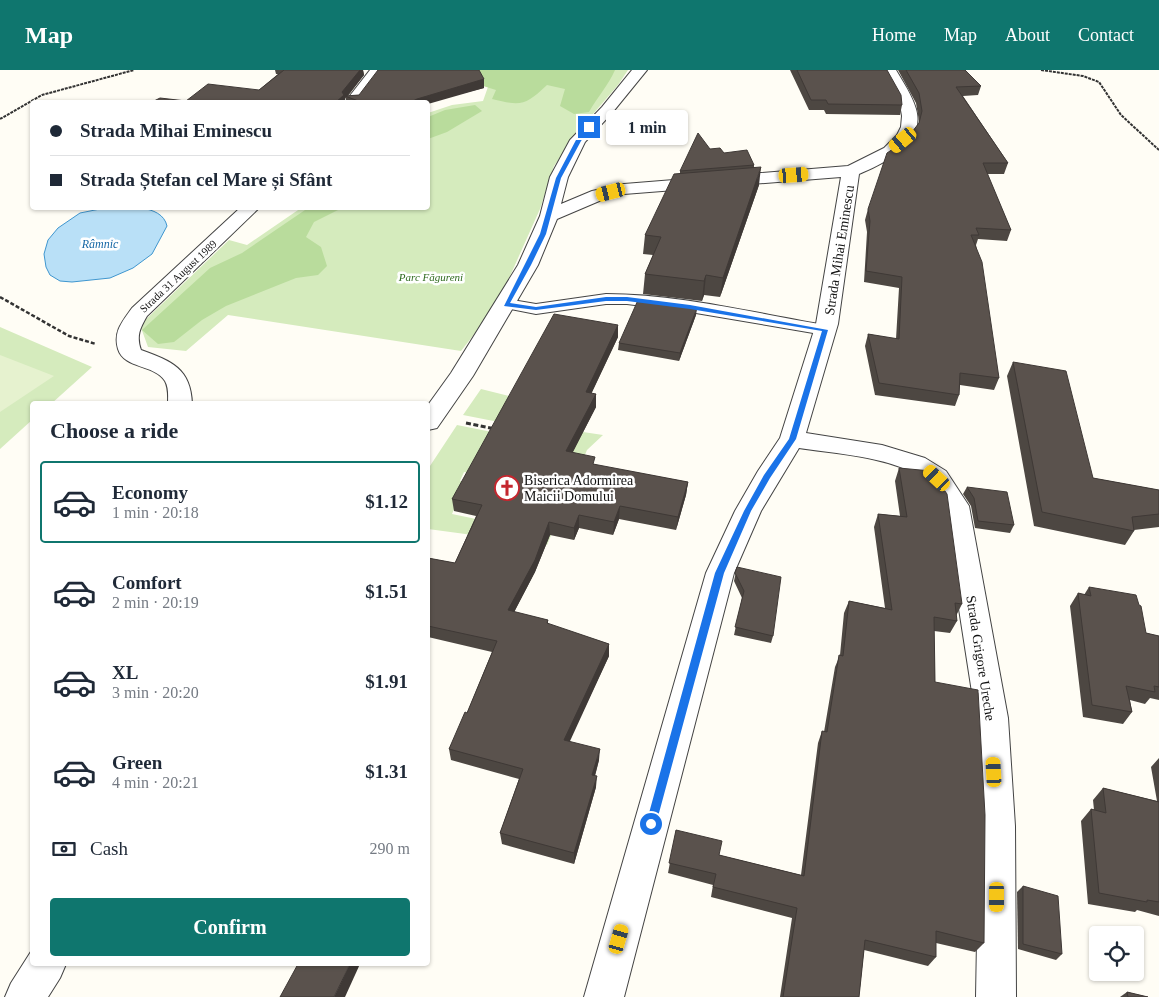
<!DOCTYPE html>
<html lang="en">
<head>
<meta charset="utf-8">
<style>
	body { margin:0; font-family:"Times New Roman",serif; background:#f2f2f3; color:#1f2937; height:100vh; display:flex; flex-direction:column; font-size:19px; white-space:nowrap }
	* { box-sizing:border-box; margin:0 }
	p { font-size:16px; color:#747a83 }
	.icon { flex:none; width:28px; height:28px; fill:none; stroke:currentColor; stroke-width:2; stroke-linecap:round; stroke-linejoin:round }
	.map { position:relative; flex:1; overflow:hidden }
	.side { position:absolute; left:30px; top:331px; width:400px; height:565px; display:flex; flex-direction:column; background:#fff; border-radius:5px; box-shadow:0 1px 4px #0004 }
	.side>* { flex:none }
	.hud { position:absolute; left:30px; top:30px; width:400px; height:110px; border-radius:5px; box-shadow:0 1px 4px #0004; display:grid; align-content:center; height:110px; padding:0 20px; background:#fff }
	.fabs { position:absolute; left:1089px; top:856px; display:grid; gap:10px }
	.fabs a { display:grid; place-items:center; width:55px; height:55px; border-radius:5px; background:#fff; box-shadow:0 1px 4px #0004; font-size:25px }
	.end { position:absolute; width:22px; height:22px; margin:-11px; border:6px solid #1a73e8; background:#fff; box-shadow:0 0 0 2px #fff }
	.from { border-radius:50% }
	.bubble { position:absolute; height:35px; border-radius:5px; background:#fff; box-shadow:0 1px 4px #0004; font-size:16px; font-weight:700; line-height:35px; text-align:center }
	.car { position:absolute; width:15px; height:30px; margin:-15px -8px; border-radius:6px; box-shadow:0 0 4px 1px #0007; background:linear-gradient(#f5c518 24%,#345 0 40%,#f5c518 0 76%,#345 0 86%,#f5c518 0) }
	.hud b { display:flex; align-items:center; gap:18px; height:48px; font-size:19px }
	.hud b+b { border-top:1px solid #e0e1e3 }
	.hud i { width:12px; height:12px; background:#1f2937 }
	ul { padding:0; list-style:none }
	li { display:flex; align-items:center; gap:15px; height:82px; margin:0 10px 8px; padding:0 10px; border:2px solid transparent; border-radius:5px }
	li div { flex:1 }
	li b { display:block; font-size:19px }
	li em { font-style:normal; font-weight:700 }
	li.selected { border-color:#0f766e }
	li>.icon { width:45px; height:45px; stroke-width:1.5 }
	h2 { padding:0 20px; font-size:22px; line-height:60px }
	.pay { display:flex; align-items:center; gap:12px; height:55px; padding:0 20px; font-size:19px }
	.pay p { margin-inline-start:auto }
	.cta { display:flex; gap:10px; margin-top:auto; padding:10px 20px }
	.cta a { flex:1; height:58px; border-radius:5px; background:#0f766e; color:#fff; font-size:20px; font-weight:700; line-height:58px; text-align:center }
	header { display:flex; align-items:center; gap:30px; box-sizing:border-box; height:70px; padding:0 25px; background:#0f766e; color:#fff }
	header strong { font-size:24px }
	nav { display:flex; gap:28px; margin-inline-start:auto; font-size:18px }
	.map>svg:first-child { display:block }
</style>
</head>
<body>
<header>
<strong>Map</strong>
<nav><a>Home</a><a>Map</a><a>About</a><a>Contact</a></nav>
</header>
<div class="map">
<svg width="1159" height="927" viewBox="0 0 1159 927">
	<rect width="100%" height="100%" fill="#fffdf5"/>
	<!-- green -->
	<g fill="#d5ebbd">
		<polygon points="494,0 628,0 618,15 581,58 554,96 540,139 497,235 461,281 228,245 186,281 148,277 140,255 229,170 247,175 301,138 428,138 428,43 452,35 483,31"/>
		<polygon points="0,257 92,297 51,334 32,334 32,350 0,379"/>
		<polygon points="481,319 545,335 563,359 603,365 587,380 547,475 428,459 428,399 457,355 497,363 472,404 464,402 460,411 465,412 452,444 530,460 540,360 463,345"/>
	</g>
	<!-- forest -->
	<g fill="#b9dc9c">
		<path d="M477 0H615C608 16 598 26 589 42L574 44 560 36 565 19 547 15C525 36 521 36 492 29L496 20 480 15Z"/>
		<polygon points="475,35 482,41 447,62 428,69 428,47 445,40"/>
		<polygon points="308,138 342,138 314,152 306,167 321,177 327,196 318,205 296,208 226,236 202,250 174,272 158,274 142,260 210,198 242,183"/>
	</g>
	<!-- pitch -->
	<polygon fill="#e6f2cf" points="0,285 54,306 0,342"/>
	<!-- water -->
	<path fill="#b9e0f7" stroke="#3f96cf" d="M105 138C123 137 162 133 167 156L152 184 133 198 110 208 72 212 60 211 50 205 46 197 44 184 48 170 58 158 80 143Z"/>
	<g fill="none" stroke-linecap="round" stroke-linejoin="round">
		<defs>
			<path id="service" d="M606 224C679 224 753 243 825 255L831 257 833 260 831 263 825 265 690 242 627 234H606L536 244 501 237 498 234 501 231 506 229 536 234Z"/>
			<g id="minor">
				<polygon points="370,0 384,0 359,32 345,32"/>
				<path d="M632 0H647L612 43 585 72 568 107 561 134 592 121 624 114 848 96 884 78 897 65 901 57 902 46 900 34 882 0H896C903 12 912 25 916 39 926 73 885 93 859 104L838 254 806 363 882 375 925 388 946 401 969 436 1008 648 1015 756 1016 927H976L979 756 976 648 943 436C937 425 930 413 919 406 886 386 836 384 799 378L761 441 734 503 624 927H584L706 503 735 441 758 401 780 368 816 254 841 107 624 124 604 129 557 149 538 195 473 306 437 358 428 360V335L451 303 518 195 540 146 550 107 570 70 602 37Z"/>
				<path d="M240 138H259L147 246C140 258 136 266 141 280 171 291 191 298 192 334H168C168 326 169 318 165 311 154 294 124 299 118 279 113 262 122 252 132 238Z"/>
				<polygon points="32,880 32,894 66,894 60,908 48,927 5,927 11,913"/>
			</g>
		</defs>
		<!-- service casing -->
		<use href="#service" stroke="#444" stroke-width="2"/>
		<!-- minor casing -->
		<use href="#minor" stroke="#444" stroke-width="2"/>
		<!-- path-far2 -->
		<g stroke="#333" stroke-width="2" stroke-dasharray="3 1" stroke-linecap="butt">
			<polyline points="1041,0 1083,6 1099,12 1121,45 1159,80"/>
			<polyline points="0,49 42,25 134,0"/>
		</g>
		<!-- path-far1 -->
		<polyline stroke="#333" stroke-width="2.5" stroke-dasharray="4 2" stroke-linecap="butt" points="0,227 69,266 96,274"/>
		<!-- path -->
		<polyline stroke="#333" stroke-width="3" stroke-dasharray="5 2.5" stroke-linecap="butt" points="466,353 495,359"/>
		<!-- service -->
		<use href="#service" fill="#fff" fill-rule="evenodd"/>
		<!-- minor -->
		<use href="#minor" fill="#fff" fill-rule="evenodd"/>
	</g>
	<!-- wall -->
	<g fill="#4d4742">
		<polygon points="275,0 363,0 364,5 348,26 359,25 484,9 484,18 428,32 346,32 346,28 345,29 345,32 152,32 186,31 259,20 278,4 276,4"/>
		<polygon points="790,0 887,0 902,35 900,45 826,44 824,40 809,40"/>
		<polygon points="898,0 965,0 981,16 978,25 963,26 1008,93 1004,104 987,104 1011,160 1007,171 978,169 976,175 999,308 994,320 960,315 959,325 955,336 875,325 865,276 868,264 896,269 899,218 864,212 867,162 865,150 868,139 905,71 919,54 919,51 916,33"/>
		<polygon points="710,79 724,83 754,95 754,98 759,115 720,227 704,225 702,231 643,224 645,204 653,185 643,184 645,165 680,103 680,101"/>
		<polygon points="696,245 679,291 618,280 619,273"/>
		<polygon points="618,255 618,267 591,324 596,324 596,337 573,382 595,395 688,412 686,425 676,460 619,449 613,465 579,458 574,470 550,465 535,502 514,542 548,550 548,554 609,574 609,586 569,671 599,690 595,706 596,717 574,794 502,774 500,763 519,709 451,690 449,679 467,643 492,582 428,567 428,488 455,493 476,446 454,441 452,429"/>
		<polygon points="1013,292 1093,408 1159,420 1159,457 1134,460 1134,461 1125,475 1034,456 1007,306"/>
		<polygon points="899,398 962,534 956,546 957,551 950,563 934,561 935,612 984,873 975,882 936,873 936,887 928,896 864,880 859,927 780,927 792,848 711,827 713,815 668,803 676,760 719,785 801,805 818,673 822,661 824,662 835,597 840,585 844,543 849,531 885,538 874,457 878,444 900,446 895,411"/>
		<polygon points="967,417 1014,455 1010,463 975,458 971,436 963,424"/>
		<polygon points="737,497 773,566 771,573 734,565 742,528 734,511"/>
		<polygon points="1089,517 1146,563 1159,566 1159,630 1150,628 1145,634 1130,630 1132,642 1123,654 1083,647 1070,536 1078,523 1084,525"/>
		<polygon points="1159,688 1159,846 1137,840 1135,842 1088,834 1081,751 1091,739 1094,740 1093,730 1103,718 1157,731 1151,697"/>
		<polygon points="1023,816 1062,884 1056,890 1018,879 1017,822"/>
		<polygon points="1127,922 1148,927 1120,927"/>
	</g>
	<!-- shaded-wall -->
	<g fill="#3f3936">
		<polygon points="360,0 363,0 364,5 347,26 345,26 345,32 336,32 342,22"/>
		<polygon points="484,9 484,18 428,34 428,32 411,32 417,29"/>
		<polygon points="761,97 759,115 720,227 723,208"/>
		<polygon points="706,205 704,225 702,231 704,211"/>
		<polygon points="697,238 696,245 679,291 680,283"/>
		<polygon points="618,255 618,267 586,335 586,322"/>
		<polygon points="596,324 596,337 567,393 566,381"/>
		<polygon points="688,412 686,425 676,460 678,447"/>
		<polygon points="620,436 619,449 613,465 614,452"/>
		<polygon points="579,445 579,458 574,470 574,458"/>
		<polygon points="549,452 550,465 535,502 509,552 508,540"/>
		<polygon points="609,574 609,586 565,682 564,670"/>
		<polygon points="600,679 599,690 592,716 592,705"/>
		<polygon points="597,706 596,717 574,794 574,783"/>
		<polygon points="350,894 360,894 345,927 334,927"/>
	</g>
	<!-- building -->
	<g fill="#5a524d" stroke="#3f3936">
		<polygon points="284,0 360,0 342,22 344,25 336,32 152,32 160,28 186,31 208,14 259,20"/>
		<polygon points="378,0 479,0 484,9 417,29 411,32 361,32 345,26 359,25"/>
		<polygon points="797,0 887,0 901,25 902,35 828,34 826,30 811,30"/>
		<polygon points="906,0 965,0 981,16 956,17 1008,93 983,93 1011,160 976,158 979,165 971,165 982,192 999,308 960,303 959,325 879,313 868,264 899,269 902,207 866,201 870,151 868,139 887,83 905,71 919,53 922,41 919,23"/>
		<polygon points="698,63 710,79 720,78 724,83 747,80 754,95 680,101"/>
		<polygon points="761,97 723,208 706,205 704,211 645,204 661,167 645,165 674,104"/>
		<polygon points="638,230 697,238 680,283 619,273"/>
		<polygon points="554,244 618,255 586,322 596,324 566,381 595,387 593,394 688,412 678,447 620,436 614,452 579,445 574,458 549,452 535,490 508,540 548,550 547,553 609,574 564,670 600,679 592,705 597,706 574,783 500,763 523,699 449,679 465,642 467,643 497,571 428,556 428,488 455,493 482,435 452,429"/>
		<polygon points="1013,292 1066,301 1093,408 1159,420 1159,444 1132,447 1134,461 1042,442"/>
		<polygon points="899,398 931,401 947,424 962,534 955,533 957,551 934,547 935,612 978,620 985,745 984,873 936,861 936,887 865,870 859,927 783,927 797,838 713,817 716,804 669,793 676,760 722,771 719,785 804,806 822,661 827,662 839,585 843,586 849,531 892,540 878,444 907,447"/>
		<polygon points="967,417 1007,422 1014,455 978,451 974,428"/>
		<polygon points="737,497 781,507 773,566 735,557 744,521 735,503"/>
		<polygon points="1089,517 1136,525 1139,535 1141,536 1146,563 1159,566 1159,617 1154,616 1155,622 1126,616 1132,642 1092,635 1078,523 1091,526"/>
		<polygon points="1103,718 1159,732 1159,832 1147,830 1147,832 1099,823 1091,739 1106,743"/>
		<polygon points="1023,816 1058,826 1062,884 1023,874"/>
		<polygon points="298,894 350,894 334,927 280,927"/>
		<polygon points="1127,922 1148,927 1128,927"/>
	</g>
	<!-- route -->
	<polygon fill="#1a73e8" points="588,56 592,57 581,71 561,108 546,164 531,195 510,233 536,237 606,227 627,227 690,235 828,260 796,369 770,408 751,441 724,503 656,754 655,757 651,759 647,757 646,754 715,503 744,441 764,405 789,369 822,261 690,239 627,231 606,231 536,240 504,236 540,164 556,108 576,70"/>
	<!-- icons -->
	<defs>
		<symbol id="church-ring" viewBox="-11 -11 22 22"><circle r="9.5" fill="#fff" stroke="#c4262e" stroke-width="1.5"/><path d="M-1.2-6h2.4v3.5h3.3v2.4h-3.3V6h-2.4V-.1h-3.3v-2.4h3.3Z" fill="#c4262e"/></symbol>
	</defs>
	<g fill-rule="evenodd">
		<use href="#church-ring" x="493" y="404" width="28" height="28"/>
	</g>
	<g text-anchor="middle" stroke-width="5" stroke-linejoin="round" paint-order="stroke">
		<!-- far-street labels -->
		<g font-size="11" fill="#111" stroke="#fff">
			<text transform="translate(178 206) rotate(-43)" y="4">Strada 31 August 1989</text>
		</g>
		<!-- far-park labels -->
		<g font-size="11" font-style="italic" fill="#2f6b1f" stroke="#fff">
			<text x="431" y="211">Parc Făgureni</text>
		</g>
		<!-- far-water labels -->
		<g font-size="12" font-style="italic" fill="#1768a6" stroke="#fff">
			<text x="100" y="178">Râmnic</text>
		</g>
		<!-- street labels -->
		<g font-size="14" fill="#111" stroke="#fff">
			<text transform="translate(839 180) rotate(-81)" y="5">Strada Mihai Eminescu</text>
			<text transform="translate(981 588) rotate(81)" y="5">Strada Grigore Ureche</text>
		</g>
		<!-- poi labels -->
		<g font-size="14" fill="#111" stroke="#fff" text-anchor="start">
			<text x="524" y="415">Biserica Adormirea<tspan x="524" dy="16">Maicii Domului</tspan></text>
		</g>
	</g>
</svg>
<div class="fabs">
<a><svg class="icon" aria-label="locate" viewBox="0 0 24 24"><circle cx="12" cy="12" r="6"/><path d="M12 2v4M12 18v4M2 12h4M18 12h4"/></svg></a>
</div>
<i class="end from" style="left:651px;top:754px"></i>
<i class="end" style="left:589px;top:57px"></i>
<div class="bubble" style="left:606px;top:40px;width:82px">1 min</div>
<i class="car" style="left:903px;top:70px;rotate:230deg"></i>
<i class="car" style="left:794px;top:105px;rotate:86deg"></i>
<i class="car" style="left:611px;top:122px;rotate:256deg"></i>
<i class="car" style="left:937px;top:408px;rotate:313deg"></i>
<i class="car" style="left:994px;top:702px;rotate:357deg"></i>
<i class="car" style="left:997px;top:827px;rotate:180deg"></i>
<i class="car" style="left:619px;top:869px;rotate:16deg"></i>
<div class="hud">
<b><i class="from"></i>Strada Mihai Eminescu</b>
<b><i></i>Strada Ștefan cel Mare și Sfânt</b>
</div>
<section class="side">
<h2>Choose a ride</h2>
<ul>
<li class="selected"><svg class="icon" aria-label="car" viewBox="0 0 24 24"><path d="M5 17H2v-5l4-1 3-4h7l3 4 3 1v5h-3M9 17h6M6 11h13"/><circle cx="7" cy="17" r="2"/><circle cx="17" cy="17" r="2"/></svg><div><b>Economy</b><p>1 min · 20:18</p></div><em>$1.12</em></li>
<li><svg class="icon" aria-label="car" viewBox="0 0 24 24"><path d="M5 17H2v-5l4-1 3-4h7l3 4 3 1v5h-3M9 17h6M6 11h13"/><circle cx="7" cy="17" r="2"/><circle cx="17" cy="17" r="2"/></svg><div><b>Comfort</b><p>2 min · 20:19</p></div><em>$1.51</em></li>
<li><svg class="icon" aria-label="car" viewBox="0 0 24 24"><path d="M5 17H2v-5l4-1 3-4h7l3 4 3 1v5h-3M9 17h6M6 11h13"/><circle cx="7" cy="17" r="2"/><circle cx="17" cy="17" r="2"/></svg><div><b>XL</b><p>3 min · 20:20</p></div><em>$1.91</em></li>
<li><svg class="icon" aria-label="car" viewBox="0 0 24 24"><path d="M5 17H2v-5l4-1 3-4h7l3 4 3 1v5h-3M9 17h6M6 11h13"/><circle cx="7" cy="17" r="2"/><circle cx="17" cy="17" r="2"/></svg><div><b>Green</b><p>4 min · 20:21</p></div><em>$1.31</em></li>
</ul>
<div class="pay"><svg class="icon" aria-label="cash" viewBox="0 0 24 24"><path d="M3 7h18v10H3z"/><circle cx="12" cy="12" r="2"/></svg>Cash<p>290 m</p></div>
<div class="cta"><a>Confirm</a></div>
</section>
</div>
</body>
</html>
